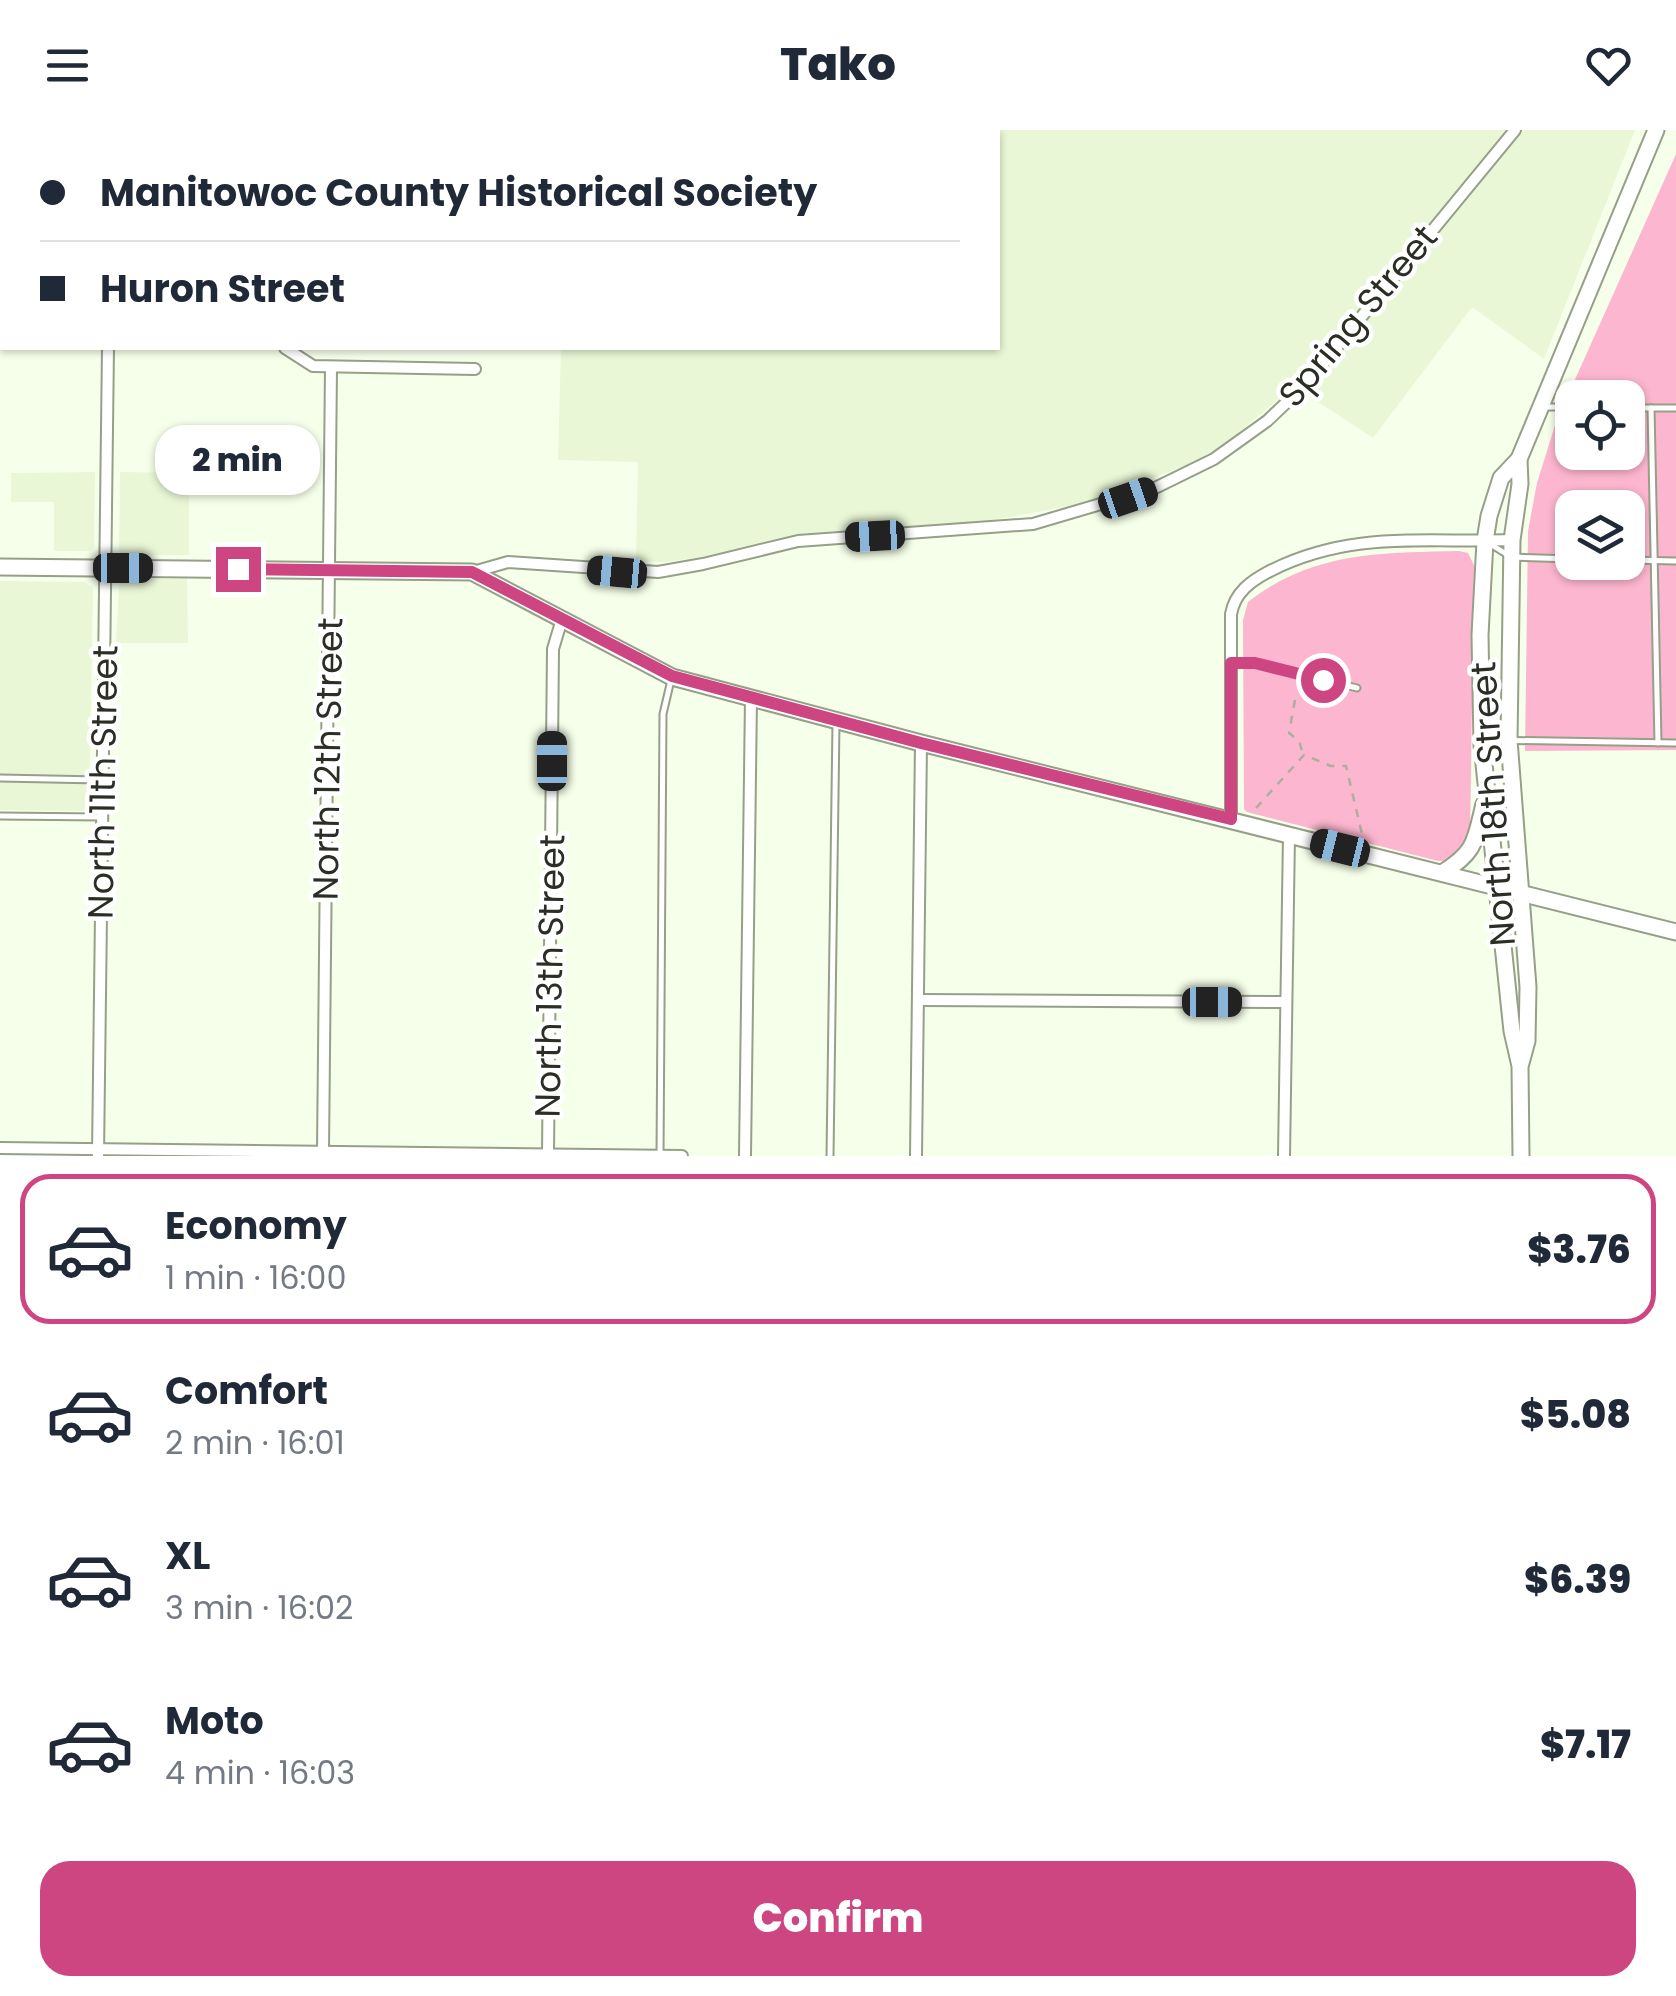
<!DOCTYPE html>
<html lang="en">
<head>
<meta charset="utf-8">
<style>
	body { margin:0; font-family:Poppins,sans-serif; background:#f6f6f7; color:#1f2937; height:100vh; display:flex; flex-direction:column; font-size:38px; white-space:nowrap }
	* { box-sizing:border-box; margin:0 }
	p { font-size:32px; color:#747a83 }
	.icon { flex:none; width:55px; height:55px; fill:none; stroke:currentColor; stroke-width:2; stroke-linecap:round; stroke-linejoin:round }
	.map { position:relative; height:1026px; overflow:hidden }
	.sheet { display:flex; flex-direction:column; background:#fff; flex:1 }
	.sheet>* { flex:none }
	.banner { position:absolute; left:0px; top:0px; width:1000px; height:220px; box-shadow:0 2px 8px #0004; display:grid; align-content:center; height:220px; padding:0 40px; background:#fff }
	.tools { position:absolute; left:1555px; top:250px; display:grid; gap:20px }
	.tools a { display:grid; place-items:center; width:90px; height:90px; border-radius:20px; background:#fff; box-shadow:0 2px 8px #0004; font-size:50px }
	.end { position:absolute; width:45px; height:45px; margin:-22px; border:12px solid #cd4581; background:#fff; box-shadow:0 0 0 5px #fff }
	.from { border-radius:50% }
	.bubble { position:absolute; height:70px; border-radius:30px; background:#fff; box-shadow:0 2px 8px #0004; font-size:32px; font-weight:800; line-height:70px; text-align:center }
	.car { position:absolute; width:30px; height:60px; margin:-30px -15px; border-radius:12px; box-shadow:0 0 8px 2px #0007; background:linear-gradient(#222 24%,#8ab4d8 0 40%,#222 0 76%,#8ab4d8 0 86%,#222 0) }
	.banner b { display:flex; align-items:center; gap:35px; height:95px; font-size:38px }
	.banner b+b { border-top:2px solid #e0e1e3 }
	.banner i { width:25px; height:25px; background:#1f2937 }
	ul { padding:18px 0 0; list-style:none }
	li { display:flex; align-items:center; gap:30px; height:150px; margin:0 20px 15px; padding:0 20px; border:5px solid transparent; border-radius:30px }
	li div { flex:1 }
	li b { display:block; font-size:38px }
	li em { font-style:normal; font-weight:800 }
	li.active { border-color:#cd4581 }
	li>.icon { width:90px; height:90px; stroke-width:1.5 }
	.button { display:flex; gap:20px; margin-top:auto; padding:20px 40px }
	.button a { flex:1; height:115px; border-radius:30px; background:#cd4581; color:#fff; font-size:40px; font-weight:800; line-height:115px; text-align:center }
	header { display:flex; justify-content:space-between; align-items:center; height:130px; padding:0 40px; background:#fff; font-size:45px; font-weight:800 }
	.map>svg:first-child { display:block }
</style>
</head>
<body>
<header><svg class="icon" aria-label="menu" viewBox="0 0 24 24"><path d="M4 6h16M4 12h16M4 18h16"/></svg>Tako<svg class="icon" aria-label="heart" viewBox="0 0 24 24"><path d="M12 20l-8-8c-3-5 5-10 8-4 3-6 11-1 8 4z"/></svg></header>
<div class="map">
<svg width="1676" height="1026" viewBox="0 0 1676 1026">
	<rect width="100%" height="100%" fill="#f6ffea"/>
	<!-- built -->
	<g fill="#e9f7d6">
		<polygon points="947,0 1635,0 1544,229 1472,177 1373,308 1294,256 1225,314 1187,335 1086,373 988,391 796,404 705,426 667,432 636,431 638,332 558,330 561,218 998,218 998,2 944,2"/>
		<polygon points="95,342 94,417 90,421 54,421 54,372 11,372 11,343"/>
		<polygon points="120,342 189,343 189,425 124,425 119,421"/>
		<polygon points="124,449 187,449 188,513 116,513 119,456"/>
		<polygon points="0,451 84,452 93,458 89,681 0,680"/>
	</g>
	<!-- green -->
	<g fill="#fdb6cf" fill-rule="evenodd">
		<path d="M1676 24V620L1525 621 1528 401 1537 353 1556 292ZM1572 268H1628V322H1572ZM1572 378H1628V432H1572Z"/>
		<path d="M1459 421 1468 423 1474 435 1470 710 1449 731H1438L1247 682 1244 679 1243 490 1248 472C1313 421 1382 423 1459 421Z"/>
	</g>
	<!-- water -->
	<polygon fill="#f8d4df" stroke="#baa2a7" stroke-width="2.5" points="269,0 947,0 272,2"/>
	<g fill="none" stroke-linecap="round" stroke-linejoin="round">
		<defs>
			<g id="lane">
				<polyline points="1543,277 1572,277"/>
				<polyline points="1628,278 1676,278"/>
				<polyline points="1651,278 1658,613"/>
				<polyline points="1487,412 1511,427 1572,429"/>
				<polyline points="1628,430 1676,431"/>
				<polyline points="1231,533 1255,533 1357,558"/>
				<polyline points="1485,610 1676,613"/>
				<polyline points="0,648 100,650"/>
				<polyline points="0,686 102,687"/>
				<polyline points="660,1026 663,584 671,550"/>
				<polyline points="830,1026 836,593"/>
			</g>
			<g id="street">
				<polyline points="50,0 51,2"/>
				<polyline points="0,58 2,58"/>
				<polyline points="285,218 313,236 475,239"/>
				<polyline points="473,442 508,432 658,442 703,434 798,411 1033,394 1155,358 1214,329 1267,291 1307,253 1515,0"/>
				<path d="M1231 689V484C1235 462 1251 451 1270 441 1351 400 1424 413 1512 410"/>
				<polyline points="919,870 1286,872"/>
				<polyline points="0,1018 682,1026"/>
				<polyline points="323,1020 331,238"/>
				<polyline points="548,1024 553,519 562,489"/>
				<polyline points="98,1026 108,218"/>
				<polyline points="745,1026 751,568"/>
				<polyline points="916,1026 921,613"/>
				<polyline points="1284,1026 1289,705"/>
			</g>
			<g id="secondary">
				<polyline points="1519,329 1520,354 1512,410 1509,610 1528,857 1527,911 1521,933"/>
				<polyline points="0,437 472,442 672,547 921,613 1676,802"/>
				<path d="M1442 743C1476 722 1475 711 1484 674"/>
				<polyline points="1521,1026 1520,936 1512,901 1482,615 1480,505 1485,411 1489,386 1501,348 1519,329 1656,0"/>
			</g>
		</defs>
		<!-- lane casing -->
		<use href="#lane" stroke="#969f87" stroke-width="9"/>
		<!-- street casing -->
		<use href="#street" stroke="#969f87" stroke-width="14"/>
		<!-- secondary casing -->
		<use href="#secondary" stroke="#969f87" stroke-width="19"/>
		<!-- path -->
		<g stroke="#a9b09f" stroke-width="2.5" stroke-dasharray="8 8" stroke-linecap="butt">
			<polyline points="1295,570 1289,603 1299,611 1303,624"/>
			<polyline points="1256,678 1304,625 1331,636 1346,636 1362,704"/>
		</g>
		<!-- lane -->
		<use href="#lane" stroke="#fff" stroke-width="5"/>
		<!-- street -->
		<use href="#street" stroke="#fff" stroke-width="10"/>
		<!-- secondary -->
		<use href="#secondary" stroke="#fff" stroke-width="15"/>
	</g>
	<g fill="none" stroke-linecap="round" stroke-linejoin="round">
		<!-- route -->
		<polyline stroke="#cd4581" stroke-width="12" points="238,439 472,442 672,546 921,613 1231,689 1231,533 1255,533 1323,550"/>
	</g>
	<g text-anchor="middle" stroke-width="9" stroke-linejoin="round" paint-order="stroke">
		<!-- street labels -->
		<g font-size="35" fill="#2a2e24" stroke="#fff">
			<text transform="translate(1358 186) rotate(-50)" y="12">Spring Street</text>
			<text transform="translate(328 629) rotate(-89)" y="12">North 12th Street</text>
			<text transform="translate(103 652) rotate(-89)" y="12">North 11th Street</text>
			<text transform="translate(1493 674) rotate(-94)" y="12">North 18th Street</text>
			<text transform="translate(550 846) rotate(-89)" y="12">North 13th Street</text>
		</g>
	</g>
</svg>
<div class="tools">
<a><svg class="icon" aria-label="locate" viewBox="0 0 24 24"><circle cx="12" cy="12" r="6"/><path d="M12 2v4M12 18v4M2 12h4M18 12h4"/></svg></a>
<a><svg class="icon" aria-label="layers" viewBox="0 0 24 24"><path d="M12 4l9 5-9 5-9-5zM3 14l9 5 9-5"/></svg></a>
</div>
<i class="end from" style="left:1323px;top:550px"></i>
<i class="end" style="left:238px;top:439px"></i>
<div class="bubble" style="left:155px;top:295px;width:165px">2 min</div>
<i class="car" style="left:1128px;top:368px;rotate:71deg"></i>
<i class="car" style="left:875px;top:406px;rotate:267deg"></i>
<i class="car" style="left:123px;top:438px;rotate:90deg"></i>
<i class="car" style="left:617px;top:442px;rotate:275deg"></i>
<i class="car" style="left:552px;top:631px;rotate:0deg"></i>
<i class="car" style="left:1340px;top:718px;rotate:284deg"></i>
<i class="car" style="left:1212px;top:872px;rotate:90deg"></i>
<div class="banner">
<b><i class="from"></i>Manitowoc County Historical Society</b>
<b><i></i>Huron Street</b>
</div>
</div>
<section class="sheet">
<ul>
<li class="active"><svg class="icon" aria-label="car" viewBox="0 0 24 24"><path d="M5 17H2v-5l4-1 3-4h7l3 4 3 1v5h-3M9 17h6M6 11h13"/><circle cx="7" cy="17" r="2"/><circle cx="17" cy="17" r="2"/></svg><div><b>Economy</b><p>1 min · 16:00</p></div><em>$3.76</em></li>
<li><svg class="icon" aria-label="car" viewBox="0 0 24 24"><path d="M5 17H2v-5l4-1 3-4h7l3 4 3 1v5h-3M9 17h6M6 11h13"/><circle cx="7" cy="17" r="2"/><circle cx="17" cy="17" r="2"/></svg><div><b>Comfort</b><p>2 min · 16:01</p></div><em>$5.08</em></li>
<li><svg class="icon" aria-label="car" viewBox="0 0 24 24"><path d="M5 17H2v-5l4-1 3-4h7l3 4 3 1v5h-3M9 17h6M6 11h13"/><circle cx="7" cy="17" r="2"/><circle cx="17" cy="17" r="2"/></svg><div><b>XL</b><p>3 min · 16:02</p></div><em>$6.39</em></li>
<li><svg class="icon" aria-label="car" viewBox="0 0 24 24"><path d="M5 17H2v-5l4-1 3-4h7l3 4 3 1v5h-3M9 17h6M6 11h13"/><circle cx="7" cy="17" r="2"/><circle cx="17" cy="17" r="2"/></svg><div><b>Moto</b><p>4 min · 16:03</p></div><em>$7.17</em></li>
</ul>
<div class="button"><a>Confirm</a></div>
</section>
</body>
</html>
